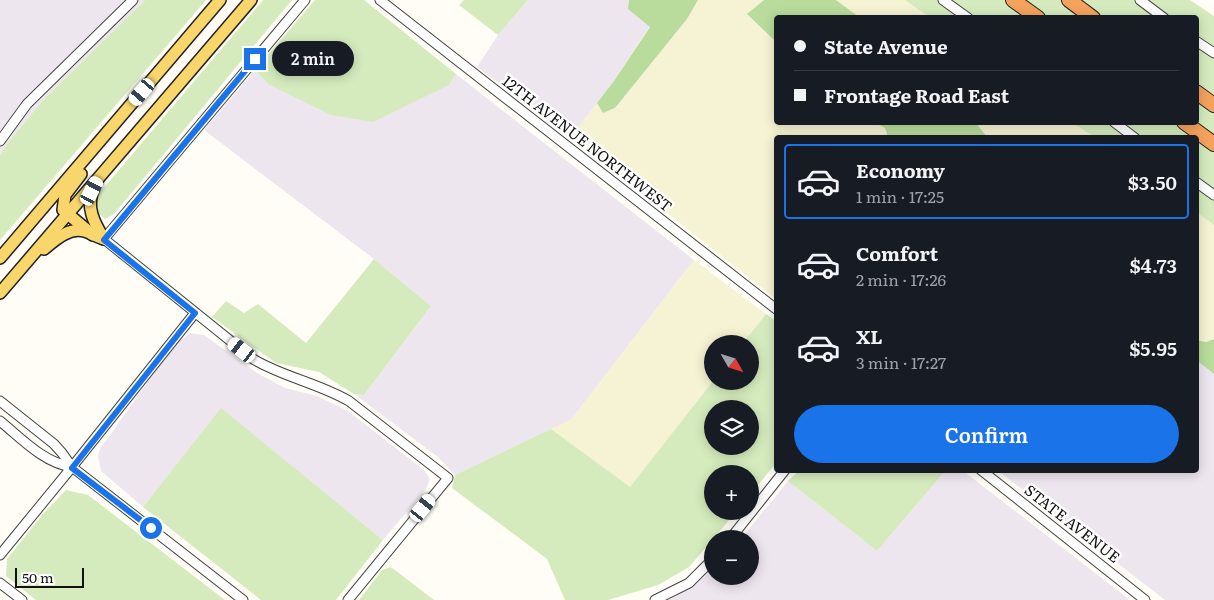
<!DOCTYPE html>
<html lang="en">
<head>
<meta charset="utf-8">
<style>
	body { margin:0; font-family:Literata,serif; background:#20242c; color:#f1f3f6; height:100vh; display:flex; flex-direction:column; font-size:19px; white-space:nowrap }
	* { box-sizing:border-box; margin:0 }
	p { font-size:16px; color:#9ea1a6 }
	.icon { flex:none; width:28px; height:28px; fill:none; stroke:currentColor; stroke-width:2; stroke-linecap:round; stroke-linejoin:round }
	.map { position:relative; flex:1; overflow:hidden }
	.sheet { position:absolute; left:774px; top:135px; width:425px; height:338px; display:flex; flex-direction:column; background:#171b24; border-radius:5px; box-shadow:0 2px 12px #0003 }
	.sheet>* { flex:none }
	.guide { position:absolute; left:774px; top:15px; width:425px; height:110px; border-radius:5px; box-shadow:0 2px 12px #0003; display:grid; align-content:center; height:110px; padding:0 20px; background:#171b24 }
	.needle { width:32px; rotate:129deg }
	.tools { position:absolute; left:704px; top:335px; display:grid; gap:10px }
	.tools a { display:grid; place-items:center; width:55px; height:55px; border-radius:50%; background:#171b24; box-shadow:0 2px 12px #0003; font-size:25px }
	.scale { position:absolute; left:15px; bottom:12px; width:69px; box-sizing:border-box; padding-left:5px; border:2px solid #111; border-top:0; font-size:14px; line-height:18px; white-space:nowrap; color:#111; -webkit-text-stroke:4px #fff; paint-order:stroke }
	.end { position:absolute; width:22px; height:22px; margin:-11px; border:6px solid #1a73e8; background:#fff; box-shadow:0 0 0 2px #fff }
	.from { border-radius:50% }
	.bubble { position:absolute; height:35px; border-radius:18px; background:#171b24; box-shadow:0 2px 12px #0003; font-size:16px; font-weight:600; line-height:35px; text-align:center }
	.car { position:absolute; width:15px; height:30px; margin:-15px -8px; border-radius:6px; box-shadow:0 0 4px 1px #0007; background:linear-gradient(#fff 24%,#345 0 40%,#fff 0 76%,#345 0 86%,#fff 0) }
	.guide b { display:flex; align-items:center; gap:18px; height:48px; font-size:19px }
	.guide b+b { border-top:1px solid #363941 }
	.guide i { width:12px; height:12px; background:#f1f3f6 }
	ul { padding:9px 0 0; list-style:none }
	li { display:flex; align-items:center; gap:15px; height:75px; margin:0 10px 8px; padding:0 10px; border:2px solid transparent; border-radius:5px }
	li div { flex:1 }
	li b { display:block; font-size:19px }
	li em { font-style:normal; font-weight:600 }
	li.active { border-color:#1a73e8 }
	li>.icon { width:45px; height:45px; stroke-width:1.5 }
	.cta { display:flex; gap:10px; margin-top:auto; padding:10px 20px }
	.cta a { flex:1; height:58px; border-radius:30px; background:#1a73e8; color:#fff; font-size:20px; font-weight:600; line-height:58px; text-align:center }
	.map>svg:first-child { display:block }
</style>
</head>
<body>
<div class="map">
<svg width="1214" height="600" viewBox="0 0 1214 600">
	<rect width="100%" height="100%" fill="#fffdf5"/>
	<!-- industrial -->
	<g fill="#eee6ef">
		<polygon points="0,0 145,0 45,98 9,141 0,155"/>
		<polygon points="528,0 629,0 629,9 650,26 614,81 571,137 477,67 498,35"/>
		<polygon points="255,70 268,84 449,85 456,74 694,260 571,420 455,475 438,457 354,394 364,395 431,306 374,259 204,130"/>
		<polygon points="190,333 204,335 257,373 285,388 317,396 348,411 424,470 430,479 426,489 383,540 221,409 143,507 101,471 98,456 100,449 174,345"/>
		<polygon points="1196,360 1214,374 1214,600 1165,600 997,470 1196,470"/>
		<polygon points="946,470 962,470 1130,600 668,600 694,586 712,570 712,576 750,576 750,539 741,539 788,481 877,551"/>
	</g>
	<!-- farmland -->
	<g fill="#f6f3d4">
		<polygon points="698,0 764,0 747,14 776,42 776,122 875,123 885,128 888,137 776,138 776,299 571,137 597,103 603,113 615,108 687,19"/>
		<polygon points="836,0 905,0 929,17 859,17"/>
		<polygon points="976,123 1073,123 1094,137 987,137"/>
		<polygon points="1196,212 1214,225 1214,339 1206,342 1196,340"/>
		<polygon points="694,260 766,314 742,344 712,344 713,381 630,488 551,429 571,420"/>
	</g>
	<!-- green -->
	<g fill="#d5ebbd" fill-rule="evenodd">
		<polygon points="145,0 206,0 0,240 0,155 9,141 45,98"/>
		<polygon points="263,0 292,0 114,214 105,219 97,212 97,196"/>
		<polygon points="315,0 364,0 456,74 449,85 373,122 331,115 268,84 255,70"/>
		<polygon points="464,0 528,0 498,35 459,5"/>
		<polygon points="905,0 1190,0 1214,16 1214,225 1196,212 1196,138 1094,137 1073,123 1196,122 1196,18 929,17"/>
		<polygon points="374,259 431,306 364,395 354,394 319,372 276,363 212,317 226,301 244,313 258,304 306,343"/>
		<path d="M766 314 776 321V463L750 495V474H712V511H737L689 567 658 585 608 600H565L547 559 452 488 455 475 551 429 630 487 713 381H750V344H742ZM712 409H750V446H712Z"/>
		<polygon points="221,408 383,540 336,600 261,600 143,507"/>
		<polygon points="800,470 946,470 877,551 788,481"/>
		<polygon points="66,490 88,495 225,600 36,600 6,576 7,559 43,514"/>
		<polygon points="391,567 434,600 359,600 382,570"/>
	</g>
	<!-- forest -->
	<g fill="#b9dc9c">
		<polygon points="629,0 698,0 687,19 615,108 603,113 597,103 614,81 650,27 628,9"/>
		<polygon points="764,0 836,0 859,17 776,18 776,42 747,14"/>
		<polygon points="875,123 976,123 987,137 888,137 885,128"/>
		<polygon points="1214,339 1214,374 1196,360 1196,340 1206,342"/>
	</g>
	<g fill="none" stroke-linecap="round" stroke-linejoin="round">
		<defs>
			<g id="minor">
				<path d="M305 0 104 239 253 359C283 377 318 383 349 401L448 478 348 600"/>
				<polyline points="380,0 776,309"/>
				<polyline points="943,0 968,18"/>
				<polyline points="1140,0 1164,18"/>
				<polyline points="1196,41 1214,53"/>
				<polyline points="1114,122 1135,138"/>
				<polyline points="0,141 27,104 133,0"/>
				<polyline points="1196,182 1214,195"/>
				<polyline points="0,401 54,444 62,453 72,467 243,600"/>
				<path d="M0 421C22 439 44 463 72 467"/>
				<polyline points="981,470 1145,600"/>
				<polyline points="730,539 785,470"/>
				<polyline points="0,555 72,467 195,313"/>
				<polyline points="0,583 22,600"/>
				<polyline points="655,600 689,583 712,560"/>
			</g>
			<g id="major">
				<polyline points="81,174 65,195 63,210 93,235"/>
				<path d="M94 188C85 206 94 223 104 239"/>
				<path d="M44 249C55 240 69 227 84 231 91 233 97 237 104 239"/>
				<polyline points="0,258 220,0"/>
				<polyline points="0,293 251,0"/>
			</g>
			<g id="highway">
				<polyline points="1013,0 1038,18"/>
				<polyline points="1069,0 1093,18"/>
				<polyline points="1196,92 1214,105"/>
				<polyline points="1184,122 1214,144"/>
			</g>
		</defs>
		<!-- minor casing -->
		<use href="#minor" stroke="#444" stroke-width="11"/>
		<!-- major casing -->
		<use href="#major" stroke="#222" stroke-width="14"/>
		<!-- highway casing -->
		<use href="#highway" stroke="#222" stroke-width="16"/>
		<!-- minor -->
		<use href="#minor" stroke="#fff" stroke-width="9"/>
		<!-- major -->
		<use href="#major" stroke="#f9d66b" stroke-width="11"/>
		<!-- highway -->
		<use href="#highway" stroke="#f5a25d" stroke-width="14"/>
	</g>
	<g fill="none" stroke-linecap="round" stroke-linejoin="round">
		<!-- route -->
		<polyline stroke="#1a73e8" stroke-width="6" points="151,528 72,468 195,313 104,240 255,59"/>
	</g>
	<g text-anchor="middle" stroke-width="5" stroke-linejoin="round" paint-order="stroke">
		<!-- street labels -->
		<g font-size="15" fill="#111" stroke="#fff">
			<text transform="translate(587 144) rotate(38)" y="5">12TH AVENUE NORTHWEST</text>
			<text transform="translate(1072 524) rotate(38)" y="5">STATE AVENUE</text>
		</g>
	</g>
</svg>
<div class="tools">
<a><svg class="needle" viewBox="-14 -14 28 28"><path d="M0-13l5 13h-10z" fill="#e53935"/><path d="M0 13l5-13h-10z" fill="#9ea1a6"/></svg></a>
<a><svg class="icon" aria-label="layers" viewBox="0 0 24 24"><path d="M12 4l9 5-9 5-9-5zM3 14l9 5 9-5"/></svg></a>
<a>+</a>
<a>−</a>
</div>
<div class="scale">50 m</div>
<i class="end from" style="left:151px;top:528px"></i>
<i class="end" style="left:255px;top:59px"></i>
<div class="bubble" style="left:272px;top:41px;width:82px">2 min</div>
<i class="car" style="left:142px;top:92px;rotate:220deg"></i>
<i class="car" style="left:92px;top:191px;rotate:28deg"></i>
<i class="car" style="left:242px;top:350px;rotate:308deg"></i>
<i class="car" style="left:423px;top:508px;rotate:39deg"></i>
<div class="guide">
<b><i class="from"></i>State Avenue</b>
<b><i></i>Frontage Road East</b>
</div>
<section class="sheet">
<ul>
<li class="active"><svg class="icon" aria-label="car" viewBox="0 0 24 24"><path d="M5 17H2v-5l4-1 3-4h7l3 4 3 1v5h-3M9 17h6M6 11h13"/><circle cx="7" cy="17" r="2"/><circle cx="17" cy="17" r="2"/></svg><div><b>Economy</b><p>1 min · 17:25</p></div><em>$3.50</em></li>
<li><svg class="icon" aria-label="car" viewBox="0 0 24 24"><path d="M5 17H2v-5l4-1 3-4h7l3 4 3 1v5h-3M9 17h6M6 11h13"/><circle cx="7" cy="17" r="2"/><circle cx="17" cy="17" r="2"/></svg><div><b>Comfort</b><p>2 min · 17:26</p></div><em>$4.73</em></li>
<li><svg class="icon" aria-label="car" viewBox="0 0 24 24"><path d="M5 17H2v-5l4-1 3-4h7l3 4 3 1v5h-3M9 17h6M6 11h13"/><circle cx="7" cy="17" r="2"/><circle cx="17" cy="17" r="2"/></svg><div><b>XL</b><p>3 min · 17:27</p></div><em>$5.95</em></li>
</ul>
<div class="cta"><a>Confirm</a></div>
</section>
</div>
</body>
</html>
